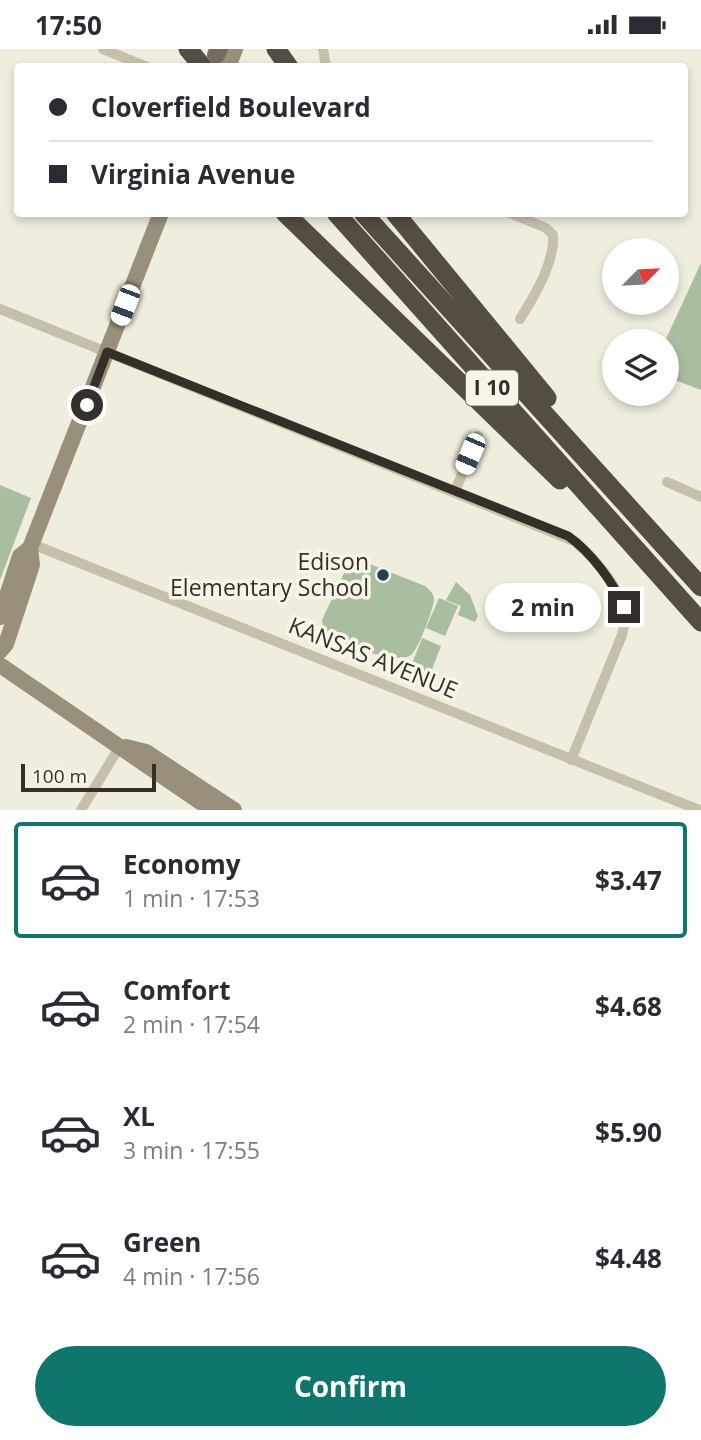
<!DOCTYPE html>
<html lang="en">
<head>
<meta charset="utf-8">
<style>
	body { margin:0; font-family:"Open Sans",sans-serif; background:#f7f7f7; color:#2b2b33; height:100vh; display:flex; flex-direction:column; font-size:26px; white-space:nowrap }
	* { box-sizing:border-box; margin:0 }
	p { font-size:23px; color:#7c7c81 }
	.icon { flex:none; width:38px; height:38px; fill:none; stroke:currentColor; stroke-width:2; stroke-linecap:round; stroke-linejoin:round }
	.map { position:relative; height:761px; overflow:hidden }
	.drawer { display:flex; flex-direction:column; background:#fff; flex:1 }
	.drawer>* { flex:none }
	.guide { position:absolute; left:14px; top:14px; width:674px; height:154px; border-radius:7px; box-shadow:0 4px 10px #0003; display:grid; align-content:center; height:154px; padding:0 35px; background:#fff }
	.needle { width:46px; rotate:66deg }
	.buttons { position:absolute; left:602px; top:189px; display:grid; gap:14px }
	.buttons a { display:grid; place-items:center; width:77px; height:77px; border-radius:50%; background:#fff; box-shadow:0 4px 10px #0003; font-size:35px }
	.scale { position:absolute; left:21px; bottom:18px; width:135px; box-sizing:border-box; padding-left:7px; border:4px solid #343029; border-top:0; font-size:19px; line-height:24px; white-space:nowrap; color:#343029; -webkit-text-stroke:5px #f7f5e9; paint-order:stroke }
	.end { position:absolute; width:32px; height:32px; margin:-16px; border:9px solid #343029; background:#fff; box-shadow:0 0 0 4px #fff }
	.from { border-radius:50% }
	.bubble { position:absolute; height:49px; border-radius:24px; background:#fff; box-shadow:0 4px 10px #0003; font-size:23px; font-weight:700; line-height:49px; text-align:center }
	.car { position:absolute; width:21px; height:42px; margin:-21px -10px; border-radius:9px; box-shadow:0 0 5px 2px #0007; background:linear-gradient(#fff 24%,#345 0 40%,#fff 0 76%,#345 0 86%,#fff 0) }
	.guide b { display:flex; align-items:center; gap:24px; height:66px; font-size:26px }
	.guide b+b { border-top:2px solid #e1e1e2 }
	.guide i { width:18px; height:18px; background:#2b2b33 }
	ul { padding:12px 0 0; list-style:none }
	li { display:flex; align-items:center; gap:21px; height:116px; margin:0 14px 10px; padding:0 21px; border:4px solid transparent; border-radius:7px }
	li div { flex:1 }
	li b { display:block; font-size:26px }
	li em { font-style:normal; font-weight:700 }
	li.active { border-color:#0f766e }
	li>.icon { width:63px; height:63px; stroke-width:1.5 }
	.cta { display:flex; gap:14px; margin-top:auto; padding:14px 35px }
	.cta a { flex:1; height:80px; border-radius:42px; background:#0f766e; color:#fff; font-size:28px; font-weight:700; line-height:80px; text-align:center }
	.status { display:flex; justify-content:space-between; align-items:center; height:49px; padding:0 35px; background:#fff; direction:ltr }
	.status svg { height:19px; fill:currentColor }
	.map>svg:first-child { display:block }
</style>
</head>
<body>
<div class="status"><b>17:50</b><svg viewBox="0 0 49 12"><path d="M0 12V9h3v3zM5 12V6h3v6zM10 12V3h3v9zM15 12V0h3v12zM26 1h20v11H26zM47 4h2v5h-2z"/></svg></div>
<div class="map">
<svg width="701" height="761" viewBox="0 0 701 761">
	<rect width="100%" height="100%" fill="#efeddd"/>
	<!-- green -->
	<g fill="#a9bd9f">
		<polygon points="701,214 701,341 667,328 665,292"/>
		<polygon points="0,436 31,449 0,531"/>
		<path d="M367 514 425 537C430 541 433 544 434 550 434 559 418 601 411 606 398 617 334 593 324 584L322 571 346 520 353 515Z"/>
		<polygon points="456,533 470,546 478,567 475,573 458,566 461,557 446,551"/>
		<polygon points="439,549 458,557 445,587 426,579"/>
		<polygon points="422,589 441,597 429,628 410,620"/>
	</g>
	<g fill="none" stroke-linecap="round" stroke-linejoin="round">
		<!-- minor -->
		<g stroke="#c6c0aa" stroke-width="10">
			<polyline points="103,0 147,18"/>
			<polyline points="323,0 326,18"/>
			<path d="M510 164 546 179 553 186C555 213 534 248 520 270"/>
			<path d="M0 260 574 492C599 513 633 551 622 586L571 711"/>
			<polyline points="667,433 701,448"/>
			<polyline points="455,442 478,387"/>
			<polyline points="32,495 699,761"/>
			<polyline points="81,761 120,697"/>
		</g>
		<!-- secondary -->
		<g stroke="#99907c" stroke-width="16">
			<polyline points="0,568 20,507 30,499 161,164"/>
			<polyline points="0,602 6,595 32,516 30,499"/>
			<polyline points="0,616 212,761"/>
			<polyline points="126,698 146,703 234,761"/>
		</g>
		<!-- motorway -->
		<g stroke="#544d41" stroke-width="19">
			<polyline points="188,0 203,18"/>
			<polyline points="276,0 289,18"/>
			<polyline points="285,164 560,431"/>
			<polyline points="336,164 701,573"/>
			<polyline points="363,164 701,538"/>
			<polyline points="395,164 547,349"/>
		</g>
		<!-- secondary-bridge -->
		<polyline stroke="#99907c" stroke-width="16" points="228,18 235,0"/>
		<!-- primary-bridge -->
		<polyline stroke="#756c5c" stroke-width="18" points="216,6 219,0"/>
	</g>
	<g fill="none" stroke-linecap="round" stroke-linejoin="round">
		<!-- route -->
		<path stroke="#343029" stroke-width="9" d="M87 356 107 303 568 487C591 503 613 533 624 558"/>
	</g>
	<!-- markers -->
	<circle fill="#233f51" stroke="#f7f5e9" stroke-width="2.5" cx="383" cy="526" r="7"/>
	<g text-anchor="middle" stroke-width="7" stroke-linejoin="round" paint-order="stroke">
		<!-- shield labels -->
		<rect fill="#f7f5e9" stroke="#6e6b63" stroke-width="2" x="466" y="321.5" width="52" height="35" rx="5"/>
		<g font-size="21" font-weight="bold" fill="#343029">
			<text x="492" y="346">I 10</text>
		</g>
		<!-- poi labels -->
		<g font-size="23" fill="#343029" stroke="#f7f5e9" text-anchor="end">
			<text x="369" y="521">Edison<tspan x="369" dy="26">Elementary School</tspan></text>
		</g>
		<!-- street labels -->
		<g font-size="23" fill="#343029" stroke="#f7f5e9">
			<text transform="translate(373 609) rotate(22)" y="8">KANSAS AVENUE</text>
		</g>
	</g>
</svg>
<div class="buttons">
<a><svg class="needle" viewBox="-14 -14 28 28"><path d="M0-13l5 13h-10z" fill="#e53935"/><path d="M0 13l5-13h-10z" fill="#7c7c81"/></svg></a>
<a><svg class="icon" aria-label="layers" viewBox="0 0 24 24"><path d="M12 4l9 5-9 5-9-5zM3 14l9 5 9-5"/></svg></a>
</div>
<div class="scale">100 m</div>
<i class="end from" style="left:87px;top:356px"></i>
<i class="end" style="left:624px;top:558px"></i>
<div class="bubble" style="left:485px;top:534px;width:116px">2 min</div>
<i class="car" style="left:125px;top:256px;rotate:201deg"></i>
<i class="car" style="left:470px;top:405px;rotate:203deg"></i>
<div class="guide">
<b><i class="from"></i>Cloverfield Boulevard</b>
<b><i></i>Virginia Avenue</b>
</div>
</div>
<section class="drawer">
<ul>
<li class="active"><svg class="icon" aria-label="car" viewBox="0 0 24 24"><path d="M5 17H2v-5l4-1 3-4h7l3 4 3 1v5h-3M9 17h6M6 11h13"/><circle cx="7" cy="17" r="2"/><circle cx="17" cy="17" r="2"/></svg><div><b>Economy</b><p>1 min · 17:53</p></div><em>$3.47</em></li>
<li><svg class="icon" aria-label="car" viewBox="0 0 24 24"><path d="M5 17H2v-5l4-1 3-4h7l3 4 3 1v5h-3M9 17h6M6 11h13"/><circle cx="7" cy="17" r="2"/><circle cx="17" cy="17" r="2"/></svg><div><b>Comfort</b><p>2 min · 17:54</p></div><em>$4.68</em></li>
<li><svg class="icon" aria-label="car" viewBox="0 0 24 24"><path d="M5 17H2v-5l4-1 3-4h7l3 4 3 1v5h-3M9 17h6M6 11h13"/><circle cx="7" cy="17" r="2"/><circle cx="17" cy="17" r="2"/></svg><div><b>XL</b><p>3 min · 17:55</p></div><em>$5.90</em></li>
<li><svg class="icon" aria-label="car" viewBox="0 0 24 24"><path d="M5 17H2v-5l4-1 3-4h7l3 4 3 1v5h-3M9 17h6M6 11h13"/><circle cx="7" cy="17" r="2"/><circle cx="17" cy="17" r="2"/></svg><div><b>Green</b><p>4 min · 17:56</p></div><em>$4.48</em></li>
</ul>
<div class="cta"><a>Confirm</a></div>
</section>
</body>
</html>
